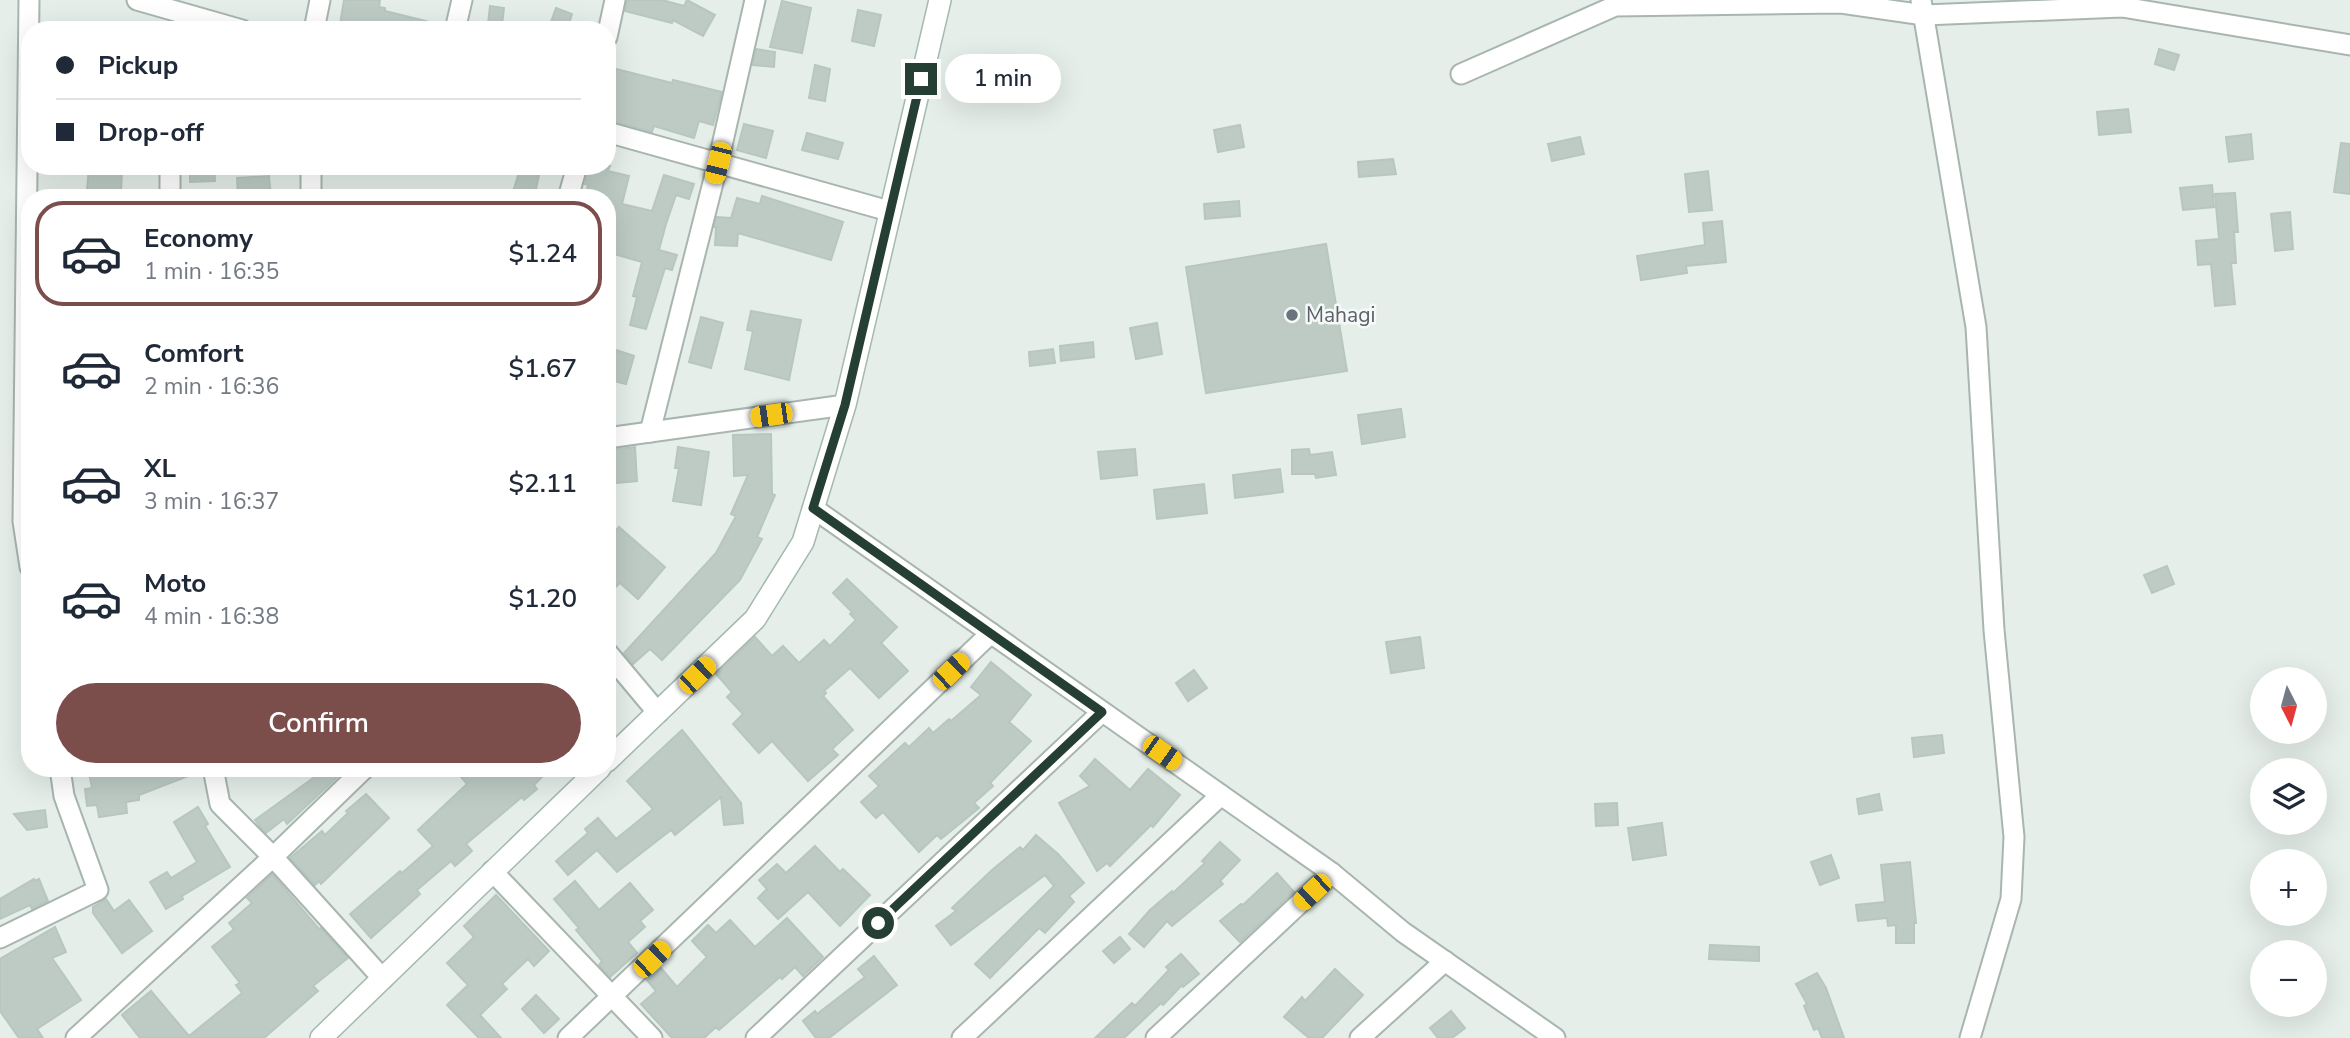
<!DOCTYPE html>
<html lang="en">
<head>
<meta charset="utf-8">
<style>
	body { margin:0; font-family:"Nunito Sans",sans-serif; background:#f2f2f3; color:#1f2937; height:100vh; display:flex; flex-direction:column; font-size:26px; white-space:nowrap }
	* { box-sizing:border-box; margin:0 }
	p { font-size:23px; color:#747a83 }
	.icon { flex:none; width:38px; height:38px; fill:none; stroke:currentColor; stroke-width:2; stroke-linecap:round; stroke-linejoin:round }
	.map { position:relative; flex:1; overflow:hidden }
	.panel { position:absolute; left:21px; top:189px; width:595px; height:588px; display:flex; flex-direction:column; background:#fff; border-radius:28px; box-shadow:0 7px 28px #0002 }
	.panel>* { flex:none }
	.banner { position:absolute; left:21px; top:21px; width:595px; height:154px; border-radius:28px; box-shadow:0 7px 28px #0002; display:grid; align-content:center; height:154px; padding:0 35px; background:#fff }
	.needle { width:46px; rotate:174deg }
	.buttons { position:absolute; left:2250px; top:667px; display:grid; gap:14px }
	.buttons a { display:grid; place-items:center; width:77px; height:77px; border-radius:50%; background:#fff; box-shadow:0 7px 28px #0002; font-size:35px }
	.end { position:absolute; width:32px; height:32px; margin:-16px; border:9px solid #253f35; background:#fff; box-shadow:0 0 0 4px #fff }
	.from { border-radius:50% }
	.bubble { position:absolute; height:49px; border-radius:24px; background:#fff; box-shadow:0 7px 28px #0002; font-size:23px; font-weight:600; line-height:49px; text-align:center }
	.car { position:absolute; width:21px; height:42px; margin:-21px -10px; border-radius:9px; box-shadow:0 0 5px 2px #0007; background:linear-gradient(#f5c518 24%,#345 0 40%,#f5c518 0 76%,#345 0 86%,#f5c518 0) }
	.banner b { display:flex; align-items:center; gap:24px; height:66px; font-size:26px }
	.banner b+b { border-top:2px solid #e0e1e3 }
	.banner i { width:18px; height:18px; background:#1f2937 }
	ul { padding:12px 0 0; list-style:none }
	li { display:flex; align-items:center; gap:21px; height:105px; margin:0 14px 10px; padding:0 21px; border:4px solid transparent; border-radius:28px }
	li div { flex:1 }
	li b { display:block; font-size:26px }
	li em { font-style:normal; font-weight:600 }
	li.current { border-color:#7b4d4b }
	li>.icon { width:63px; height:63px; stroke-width:1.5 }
	.button { display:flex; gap:14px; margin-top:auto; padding:14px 35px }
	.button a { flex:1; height:80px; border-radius:42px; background:#7b4d4b; color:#fff; font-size:28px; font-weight:600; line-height:80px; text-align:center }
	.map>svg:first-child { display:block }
</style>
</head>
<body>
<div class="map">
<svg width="2350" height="1038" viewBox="0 0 2350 1038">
	<rect width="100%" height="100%" fill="#e5eee9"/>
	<!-- building -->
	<g fill="#bdcbc4" stroke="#b7c7bf" stroke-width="2">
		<polygon points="344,0 380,0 379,7 385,8 385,11 438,24 437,30 339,30"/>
		<polygon points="627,0 662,0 684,6 687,0 715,15 703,36 673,20 672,23 625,11"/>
		<polygon points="782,1 811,8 802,53 770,47"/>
		<polygon points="490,6 504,8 502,25 488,24"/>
		<polygon points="556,8 572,14 567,30 548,30"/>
		<polygon points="858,10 881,15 874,46 852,41"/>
		<polygon points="756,49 775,52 774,67 753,65"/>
		<polygon points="2159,49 2179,55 2174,70 2155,64"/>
		<polygon points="815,65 830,69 825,101 809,98"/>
		<polygon points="616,69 672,83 673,80 722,92 713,125 699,121 694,138 654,126 652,132 607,120 607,103"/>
		<polygon points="2128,109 2131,132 2099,135 2097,112"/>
		<polygon points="744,124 773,131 766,158 737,150"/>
		<polygon points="1240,125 1244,147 1218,152 1214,130"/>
		<polygon points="807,133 843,143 838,159 802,150"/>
		<polygon points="2251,134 2253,159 2229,162 2226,137"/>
		<polygon points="1580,137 1584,154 1552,161 1548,144"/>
		<polygon points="2341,143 2350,144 2350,194 2334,192"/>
		<polygon points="1393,159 1396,174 1359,177 1358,162"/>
		<polygon points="190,166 214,166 215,181 190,182"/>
		<polygon points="521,166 541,166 534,198 511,198"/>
		<polygon points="589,166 610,166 608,171 629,176 622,204 652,211 664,175 694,184 689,199 676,195 666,224 659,250 677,255 672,270 665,268 646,329 630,325 637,297 633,296 642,262 607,252 607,198 585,198 588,185 585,184"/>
		<polygon points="89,167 122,170 121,192 87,190"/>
		<polygon points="1708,171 1712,210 1689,212 1685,174"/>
		<polygon points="269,176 271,198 238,198 237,178"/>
		<polygon points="2212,185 2214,207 2183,210 2180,188"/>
		<polygon points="2235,193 2238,232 2234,232 2236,263 2231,263 2235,304 2215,306 2211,264 2198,265 2196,241 2219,239 2215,194"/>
		<polygon points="762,196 843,222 831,260 738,233 737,246 715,245 716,227 714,227 717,217 731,218 737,198 760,204"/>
		<polygon points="1239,201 1240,216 1205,219 1204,204"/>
		<polygon points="2290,212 2293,249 2275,251 2271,214"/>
		<polygon points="1722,221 1726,262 1686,266 1687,273 1641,280 1637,256 1705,245 1703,223"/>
		<polygon points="1326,244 1347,371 1206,393 1186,267"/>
		<polygon points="751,311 801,320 789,380 745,369 753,331 747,330"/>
		<polygon points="701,317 723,323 711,368 689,362"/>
		<polygon points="1157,323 1162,354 1136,359 1130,328"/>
		<polygon points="1093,342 1094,357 1061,361 1060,346"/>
		<polygon points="1053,349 1055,363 1030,366 1029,352"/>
		<polygon points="616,350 634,356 626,384 610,380"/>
		<polygon points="1401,409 1405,437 1362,444 1358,415"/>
		<polygon points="771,434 772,494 775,495 757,537 762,539 740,580 662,660 650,649 633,664 624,653 716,553 736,516 731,514 748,475 734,476 733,435"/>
		<polygon points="635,447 637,481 607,484 607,450"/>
		<polygon points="678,447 709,452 701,505 673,501 679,468 675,468"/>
		<polygon points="1135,449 1137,475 1101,479 1098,452"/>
		<polygon points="1309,449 1310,455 1332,452 1336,475 1316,478 1315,474 1292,474 1292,450"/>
		<polygon points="1280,469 1283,492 1235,498 1233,475"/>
		<polygon points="1204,484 1207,513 1157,519 1154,490"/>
		<polygon points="619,527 665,567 638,599 620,583 607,595 607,540"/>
		<polygon points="2167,566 2174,584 2152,593 2144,575"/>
		<polygon points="847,579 897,627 881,643 908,671 879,698 850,668 824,691 826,693 823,696 853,730 832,749 838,755 808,781 772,741 759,753 733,724 743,714 727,697 732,692 716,674 755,637 772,656 783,646 799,663 824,640 830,646 856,620 850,614 852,612 833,593"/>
		<polygon points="1420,637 1424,668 1391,673 1386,642"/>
		<polygon points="991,662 1031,695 1009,722 1031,741 990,783 993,786 974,803 979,808 941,839 937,835 919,852 883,812 876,818 861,802 879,786 869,776 905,743 909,747 929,728 933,733 949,719 951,721 981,695 971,687"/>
		<polygon points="1194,670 1207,688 1188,701 1176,683"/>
		<polygon points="682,730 741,803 743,823 724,825 721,797 675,835 671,830 617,872 597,850 568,875 556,861 588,833 585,829 598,818 616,839 653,809 627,781"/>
		<polygon points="1942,735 1944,753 1914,757 1912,738"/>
		<polygon points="1095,759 1130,790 1148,769 1180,795 1153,827 1151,825 1110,866 1107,863 1097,871 1059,803 1090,786 1080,776"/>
		<polygon points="88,768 201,768 201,771 139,795 139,800 126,802 127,813 99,817 97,805 87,806 85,789 92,788"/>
		<polygon points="327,768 347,768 287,824 284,819 266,833 261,828 255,820"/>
		<polygon points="472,768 534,768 542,777 534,785 537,789 524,800 522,797 466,844 472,851 455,866 451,861 417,890 420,894 371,938 350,914 400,871 402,873 433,846 418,830 467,784 461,777"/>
		<polygon points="366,794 389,818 321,884 319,881 315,885 290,858 322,831 325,835 348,813 346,811"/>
		<polygon points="1879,794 1882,810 1859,814 1857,799"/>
		<polygon points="1617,803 1618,825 1596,826 1595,804"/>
		<polygon points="198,807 208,824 205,826 230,867 182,896 183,899 166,909 150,882 167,872 171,878 197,862 174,822"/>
		<polygon points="45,810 47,827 27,830 14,814"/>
		<polygon points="1662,823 1666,855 1633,860 1628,828"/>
		<polygon points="1036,835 1058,854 1084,883 1069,896 1074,902 1045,933 1039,928 990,978 975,964 1054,886 1045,875 951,945 936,926 956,911 952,908 992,870 1020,847 1023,850"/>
		<polygon points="1220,842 1240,860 1220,881 1223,884 1172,926 1167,921 1144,947 1129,934 1150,910 1172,891 1173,893 1205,863 1202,861"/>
		<polygon points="815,846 840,872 843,869 870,895 840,926 808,892 778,919 758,898 767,889 759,880 777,864 786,873"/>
		<polygon points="1831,855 1839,878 1820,885 1811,862"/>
		<polygon points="1910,862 1916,923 1914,923 1914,943 1896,943 1896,925 1888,926 1887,918 1858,921 1856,905 1885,902 1881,865"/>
		<polygon points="1277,873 1294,892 1240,942 1220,921 1241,904 1243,905"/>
		<polygon points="272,874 319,929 321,928 348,958 313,986 318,991 264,1038 140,1038 122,1015 151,991 189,1036 242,993 236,985 240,983 212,947 234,929 229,923 252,903 247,898"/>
		<polygon points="34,879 35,881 39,879 48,901 32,909 30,905 0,919 0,899"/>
		<polygon points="575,881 599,910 630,883 653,910 640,921 645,927 628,942 637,953 610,977 599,965 602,961 576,930 579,928 554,899"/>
		<polygon points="496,895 549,951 534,966 528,959 502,984 507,989 480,1015 501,1038 479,1038 447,1005 468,985 447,963 474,937 464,926"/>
		<polygon points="106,899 114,911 129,900 152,931 122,953 93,913 93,907"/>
		<polygon points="787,918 823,957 803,976 795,967 782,979 780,977 719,1030 716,1027 704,1038 672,1038 641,1004 656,991 647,980 661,968 677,987 707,957 692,941 708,925 716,933 730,920 755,947"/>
		<polygon points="55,927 66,952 52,958 81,1000 37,1029 43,1038 19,1038 0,1011 0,959"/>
		<polygon points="1120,937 1130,949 1114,963 1103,951"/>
		<polygon points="1710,945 1759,947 1759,961 1709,959"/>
		<polygon points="1181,954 1199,974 1183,987 1182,985 1163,1005 1161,1003 1124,1038 1095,1038 1132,1003 1135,1006 1169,970 1166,967"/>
		<polygon points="874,956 897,985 829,1038 816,1038 803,1021 815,1011 817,1014 865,977 858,969"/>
		<polygon points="1335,969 1363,995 1322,1038 1309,1038 1284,1017 1302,997 1305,1001"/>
		<polygon points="1817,973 1826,988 1844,1038 1822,1038 1818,1028 1814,1030 1804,1006 1807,1004 1796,984"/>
		<polygon points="536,995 559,1019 544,1033 522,1009"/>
		<polygon points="1451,1011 1465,1028 1452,1038 1438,1038 1430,1028"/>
	</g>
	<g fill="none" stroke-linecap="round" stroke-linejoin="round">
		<defs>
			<g id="street">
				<polyline points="29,0 23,521 30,567"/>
				<polyline points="137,0 242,30"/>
				<polyline points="1921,0 1976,327 1994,630 2014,837 2011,899 1970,1038"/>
				<polyline points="314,30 320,0"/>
				<polyline points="455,30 462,0"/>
				<polyline points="607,37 615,0"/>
				<polyline points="1461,74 1615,6 1841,3 1924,15 2122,7 2350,45"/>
				<polyline points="607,132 889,211"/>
				<polyline points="311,166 311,198"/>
				<polyline points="170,198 170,166"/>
				<polyline points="568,198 577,166"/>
				<polyline points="650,432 718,163 755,0"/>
				<polyline points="607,438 845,405"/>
				<polyline points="813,508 1332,873 1403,932 1555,1038"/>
				<polyline points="607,652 658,713"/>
				<polyline points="213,768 220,804 273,857 383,979"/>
				<polyline points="492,871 652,1038"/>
				<polyline points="0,938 98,890 64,796 60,768"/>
				<polyline points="76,1038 273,857 365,768"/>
				<polyline points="568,1038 991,633"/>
				<polyline points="756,1038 1102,712"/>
				<polyline points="962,1038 1221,795"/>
				<polyline points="1156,1038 1332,873"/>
				<polyline points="1360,1038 1445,961"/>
			</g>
			<g id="secondary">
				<polyline points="607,761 755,619 803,542 845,405 940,0"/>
				<polyline points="321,1038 600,768"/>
			</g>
		</defs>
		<!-- street casing -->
		<use href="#street" stroke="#a8b6af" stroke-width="23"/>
		<!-- secondary casing -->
		<use href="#secondary" stroke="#a4b9af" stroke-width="24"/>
		<!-- street -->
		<use href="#street" stroke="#fff" stroke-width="19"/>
		<!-- secondary -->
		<use href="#secondary" stroke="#fff" stroke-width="21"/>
	</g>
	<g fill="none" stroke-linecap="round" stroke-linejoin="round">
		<!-- route -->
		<polyline stroke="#253f35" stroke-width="9" points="878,923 1102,712 813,508 845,405 921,79"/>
	</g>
	<!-- markers -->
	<circle fill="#6b7280" stroke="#f6faf7" stroke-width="2.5" cx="1292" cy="315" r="7"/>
	<g text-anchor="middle" stroke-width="5" stroke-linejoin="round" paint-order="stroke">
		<!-- worship labels -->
		<g font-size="21" fill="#5b616d" stroke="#f6faf7" text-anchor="start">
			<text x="1306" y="322">Mahagi</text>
		</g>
	</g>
</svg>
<div class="buttons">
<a><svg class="needle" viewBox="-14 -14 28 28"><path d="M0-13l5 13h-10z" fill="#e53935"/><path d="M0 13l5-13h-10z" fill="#747a83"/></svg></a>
<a><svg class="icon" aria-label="layers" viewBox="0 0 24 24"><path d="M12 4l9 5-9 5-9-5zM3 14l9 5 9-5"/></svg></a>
<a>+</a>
<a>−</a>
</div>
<i class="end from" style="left:878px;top:923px"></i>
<i class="end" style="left:921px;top:79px"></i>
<div class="bubble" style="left:945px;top:54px;width:116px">1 min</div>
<i class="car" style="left:718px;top:163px;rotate:194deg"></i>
<i class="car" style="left:771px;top:415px;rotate:262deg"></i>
<i class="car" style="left:951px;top:671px;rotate:46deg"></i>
<i class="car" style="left:697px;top:675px;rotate:46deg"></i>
<i class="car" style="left:1162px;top:753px;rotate:125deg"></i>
<i class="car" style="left:1312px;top:892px;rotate:227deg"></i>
<i class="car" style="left:652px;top:959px;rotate:46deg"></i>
<div class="banner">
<b><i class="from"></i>Pickup</b>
<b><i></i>Drop-off</b>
</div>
<section class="panel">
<ul>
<li class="current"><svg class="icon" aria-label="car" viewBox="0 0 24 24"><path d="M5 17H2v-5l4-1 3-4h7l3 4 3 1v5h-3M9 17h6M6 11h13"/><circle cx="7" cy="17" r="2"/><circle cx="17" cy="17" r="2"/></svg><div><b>Economy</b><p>1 min · 16:35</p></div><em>$1.24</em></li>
<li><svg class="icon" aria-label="car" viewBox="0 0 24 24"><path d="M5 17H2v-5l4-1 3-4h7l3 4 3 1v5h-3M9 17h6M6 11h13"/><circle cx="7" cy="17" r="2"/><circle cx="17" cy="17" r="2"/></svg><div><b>Comfort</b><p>2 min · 16:36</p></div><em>$1.67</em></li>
<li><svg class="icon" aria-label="car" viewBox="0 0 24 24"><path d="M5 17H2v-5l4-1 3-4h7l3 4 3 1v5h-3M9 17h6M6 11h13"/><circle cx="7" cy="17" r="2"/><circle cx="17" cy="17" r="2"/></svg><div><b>XL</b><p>3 min · 16:37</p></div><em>$2.11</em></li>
<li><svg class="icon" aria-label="car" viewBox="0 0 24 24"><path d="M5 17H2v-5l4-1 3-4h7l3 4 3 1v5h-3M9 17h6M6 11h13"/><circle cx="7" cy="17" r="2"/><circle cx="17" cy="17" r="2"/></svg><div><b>Moto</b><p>4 min · 16:38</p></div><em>$1.20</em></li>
</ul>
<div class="button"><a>Confirm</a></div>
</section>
</div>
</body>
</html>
